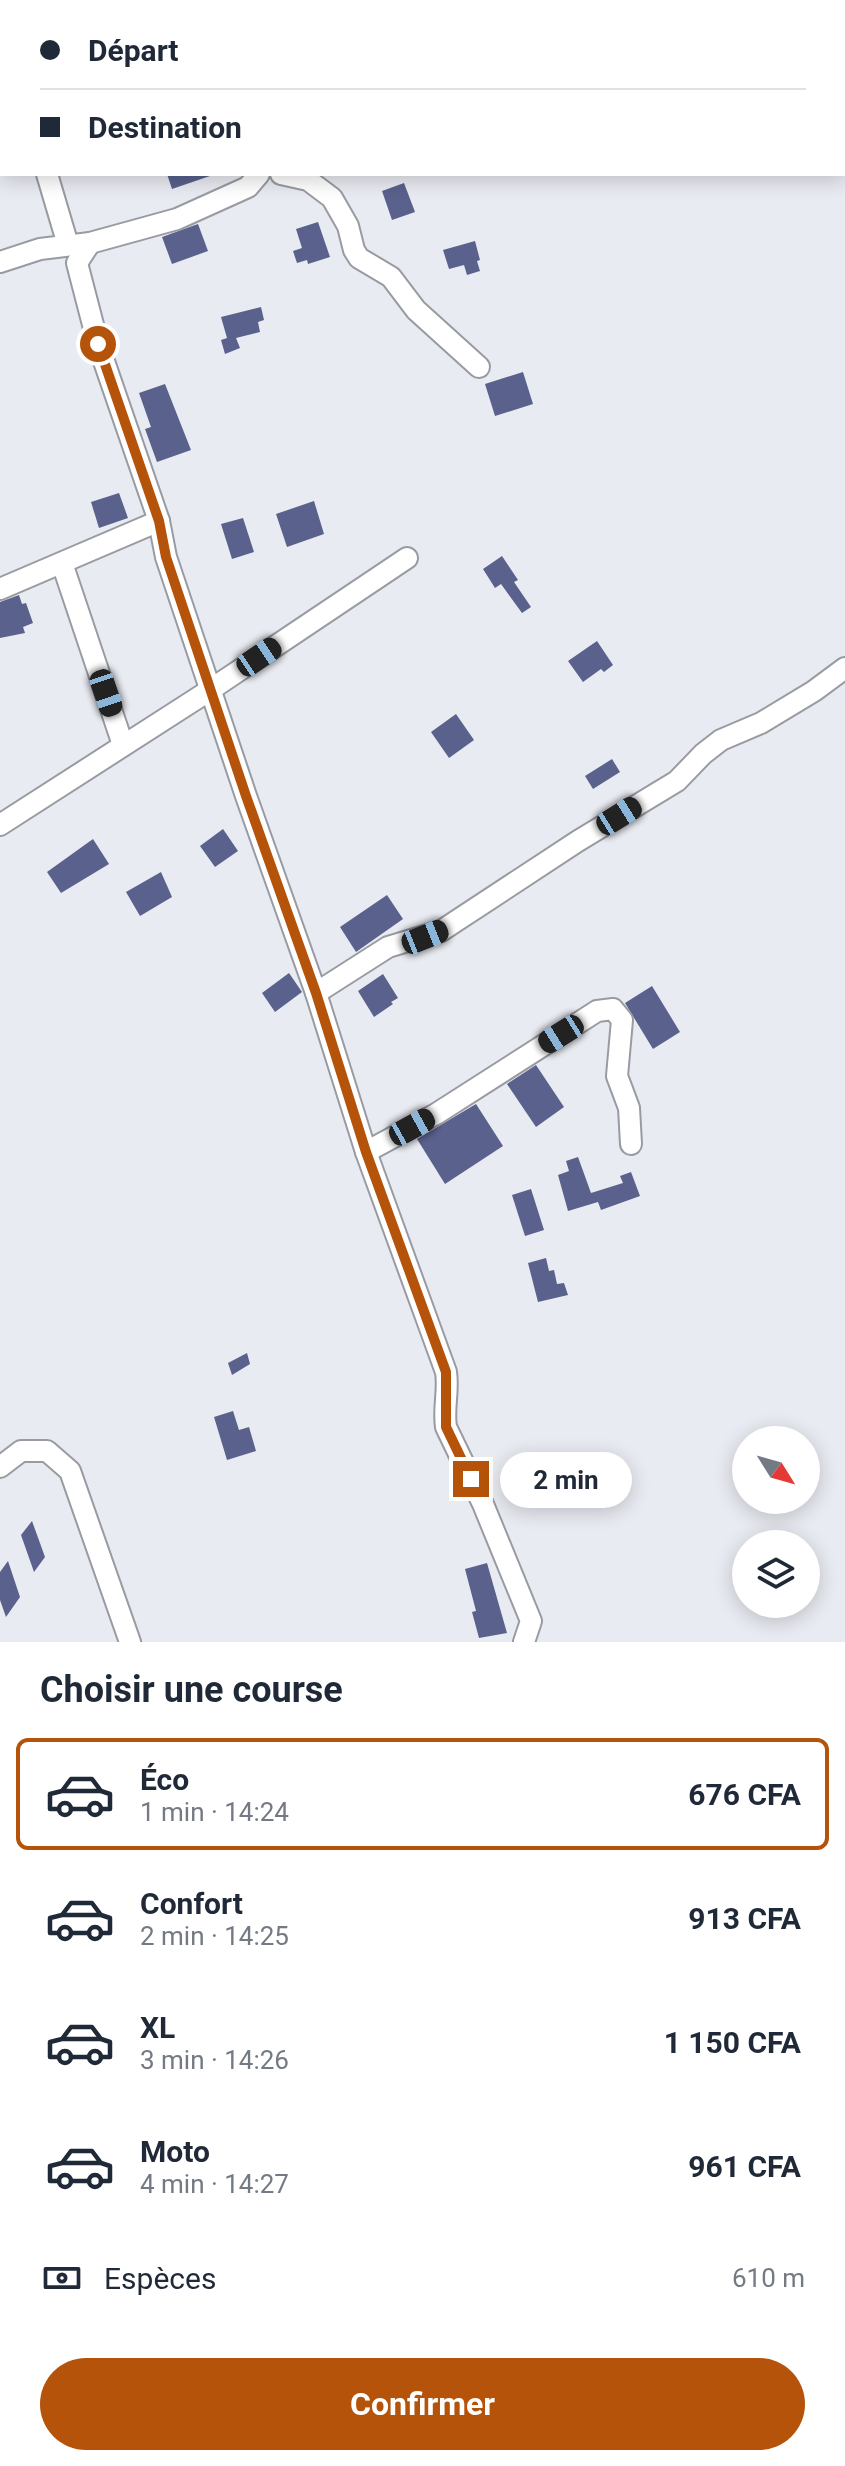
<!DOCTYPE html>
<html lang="fr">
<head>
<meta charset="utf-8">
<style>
	body { margin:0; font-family:Roboto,sans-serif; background:#f6f6f7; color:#1f2937; height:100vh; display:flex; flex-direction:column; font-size:30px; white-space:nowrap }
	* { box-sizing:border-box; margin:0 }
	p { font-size:26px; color:#747a83 }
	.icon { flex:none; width:44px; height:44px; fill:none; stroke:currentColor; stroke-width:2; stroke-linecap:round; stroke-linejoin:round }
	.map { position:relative; height:1642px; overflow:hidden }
	.sheet { display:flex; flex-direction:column; background:#fff; flex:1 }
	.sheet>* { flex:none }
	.guide { position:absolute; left:0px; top:0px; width:846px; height:176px; box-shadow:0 4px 20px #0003; display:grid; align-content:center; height:176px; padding:0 40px; background:#fff }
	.needle { width:52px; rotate:127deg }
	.tools { position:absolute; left:732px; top:1426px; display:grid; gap:16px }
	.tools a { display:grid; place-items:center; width:88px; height:88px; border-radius:50%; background:#fff; box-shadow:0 4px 20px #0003; font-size:40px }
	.end { position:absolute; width:36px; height:36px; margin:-18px; border:10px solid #b45309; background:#fff; box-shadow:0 0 0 4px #fff }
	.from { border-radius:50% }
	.bubble { position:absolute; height:56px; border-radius:28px; background:#fff; box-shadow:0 4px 20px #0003; font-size:26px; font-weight:700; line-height:56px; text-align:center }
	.car { position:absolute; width:24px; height:48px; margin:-24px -12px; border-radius:10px; box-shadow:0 0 6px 2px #0007; background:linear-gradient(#222 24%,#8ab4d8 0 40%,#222 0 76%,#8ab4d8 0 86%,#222 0) }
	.guide b { display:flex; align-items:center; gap:28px; height:76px; font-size:30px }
	.guide b+b { border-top:2px solid #e0e1e3 }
	.guide i { width:20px; height:20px; background:#1f2937 }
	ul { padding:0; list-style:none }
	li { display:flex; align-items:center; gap:24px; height:112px; margin:0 16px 12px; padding:0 24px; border:4px solid transparent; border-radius:12px }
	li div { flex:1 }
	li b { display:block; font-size:30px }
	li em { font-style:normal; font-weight:700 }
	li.current { border-color:#b45309 }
	li>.icon { width:72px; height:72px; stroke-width:1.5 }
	h2 { padding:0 40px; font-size:36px; line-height:96px }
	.pay { display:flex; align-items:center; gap:20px; height:88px; padding:0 40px; font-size:30px }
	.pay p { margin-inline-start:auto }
	.action { display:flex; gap:16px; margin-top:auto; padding:16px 40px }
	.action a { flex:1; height:92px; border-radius:48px; background:#b45309; color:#fff; font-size:32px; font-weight:700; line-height:92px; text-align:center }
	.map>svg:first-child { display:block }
</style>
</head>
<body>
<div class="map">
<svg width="845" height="1642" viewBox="0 0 845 1642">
	<rect width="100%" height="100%" fill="#e9ebf2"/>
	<!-- building -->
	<g fill="#59618c">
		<polygon points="167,174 210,174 210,176 172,189"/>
		<polygon points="404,183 415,212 392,220 382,191"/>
		<polygon points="318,222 330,257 308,264 307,260 297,263 293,251 302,248 296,229"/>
		<polygon points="198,224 208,251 172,264 162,237"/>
		<polygon points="475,241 480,260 477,261 480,271 467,275 464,265 449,269 443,250"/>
		<polygon points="261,307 264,320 258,322 260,332 236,338 240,348 225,354 221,340 227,338 221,317"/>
		<polygon points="523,372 533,404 495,416 485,384"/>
		<polygon points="165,384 191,450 157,462 145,429 151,427 139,393"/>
		<polygon points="119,493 128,518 99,528 91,502"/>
		<polygon points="314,501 324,534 287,547 276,514"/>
		<polygon points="243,518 254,552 232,559 221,524"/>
		<polygon points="502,556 518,580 514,582 531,607 522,613 501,584 495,588 483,569"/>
		<polygon points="19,595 22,604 26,603 33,623 23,627 25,633 0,638 0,602"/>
		<polygon points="597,641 613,665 604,672 601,669 583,682 568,661"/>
		<polygon points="456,714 474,740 449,758 431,732"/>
		<polygon points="612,759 620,772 593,789 585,776"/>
		<polygon points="223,829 238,851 215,867 200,846"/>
		<polygon points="93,839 109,864 61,893 47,872"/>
		<polygon points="161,872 172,897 140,916 126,892"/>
		<polygon points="387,895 403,919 356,952 340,927"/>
		<polygon points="289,973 302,992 275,1012 262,993"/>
		<polygon points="383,974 398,998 391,1002 393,1004 374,1017 358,991"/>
		<polygon points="652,986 680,1032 653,1049 625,1003"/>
		<polygon points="536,1065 564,1107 536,1127 507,1084"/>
		<polygon points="476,1104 503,1146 445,1184 417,1139"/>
		<polygon points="578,1157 591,1193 623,1183 620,1176 631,1172 640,1196 601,1210 598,1202 568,1211 558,1175 569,1171 566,1161"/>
		<polygon points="531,1189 544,1230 525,1236 512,1195"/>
		<polygon points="546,1258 549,1271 554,1270 557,1284 564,1283 568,1295 538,1302 528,1263"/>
		<polygon points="247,1353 250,1364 232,1375 228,1363"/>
		<polygon points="233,1411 239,1430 249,1427 256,1451 227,1460 214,1417"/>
		<polygon points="32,1521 45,1557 34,1572 21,1535"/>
		<polygon points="8,1561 20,1597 6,1617 0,1600 0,1572"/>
		<polygon points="487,1563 507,1633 479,1638 472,1612 476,1611 465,1569"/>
	</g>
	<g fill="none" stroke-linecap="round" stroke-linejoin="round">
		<defs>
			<g id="minor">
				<polyline points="0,34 2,39"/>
				<polyline points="47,174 68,245"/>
				<polyline points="281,174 308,180 332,198 348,226 354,250 359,258 391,277 416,310 479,367"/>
				<path d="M90 243 77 263 98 344 159 521 166 557 246 796 316 993 366 1152 446 1372C449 1391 443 1408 446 1427L483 1504 531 1621 524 1642"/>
				<polyline points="0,262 40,249 90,243 177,219 248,187 259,174"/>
				<polyline points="62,563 123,745"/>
				<polyline points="0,589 159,521"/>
				<polyline points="0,825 210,690 407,558"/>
				<polyline points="316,993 388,947 441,931 578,841 677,781 703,754 721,740 761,723 814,691 845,668"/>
				<polyline points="366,1152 436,1114 597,1011 613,1009 622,1020 617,1076 629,1108 631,1144"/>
				<polyline points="0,1467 21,1451 47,1451 70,1471 130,1642"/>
			</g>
		</defs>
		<!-- minor casing -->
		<use href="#minor" stroke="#999ba2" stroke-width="24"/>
		<!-- minor -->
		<use href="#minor" stroke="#fff" stroke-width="20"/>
	</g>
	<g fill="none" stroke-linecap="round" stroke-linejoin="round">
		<!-- route -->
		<polyline stroke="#b45309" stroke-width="10" points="98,344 159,521 166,557 246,796 316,993 366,1152 446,1372 446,1427 471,1479"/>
	</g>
</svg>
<div class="tools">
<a><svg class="needle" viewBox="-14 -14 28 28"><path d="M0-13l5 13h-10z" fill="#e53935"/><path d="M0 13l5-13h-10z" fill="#747a83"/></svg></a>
<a><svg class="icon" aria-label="layers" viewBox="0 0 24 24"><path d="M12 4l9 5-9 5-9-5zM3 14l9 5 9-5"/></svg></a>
</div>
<i class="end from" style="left:98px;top:344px"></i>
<i class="end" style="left:471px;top:1479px"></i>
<div class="bubble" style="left:500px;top:1452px;width:132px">2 min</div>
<i class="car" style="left:259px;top:657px;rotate:56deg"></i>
<i class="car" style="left:106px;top:693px;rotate:161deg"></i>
<i class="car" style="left:619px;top:816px;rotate:58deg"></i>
<i class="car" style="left:425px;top:937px;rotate:68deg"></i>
<i class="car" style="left:561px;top:1034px;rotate:238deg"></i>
<i class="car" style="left:412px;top:1127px;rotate:61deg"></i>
<div class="guide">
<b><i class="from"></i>Départ</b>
<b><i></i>Destination</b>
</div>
</div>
<section class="sheet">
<h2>Choisir une course</h2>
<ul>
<li class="current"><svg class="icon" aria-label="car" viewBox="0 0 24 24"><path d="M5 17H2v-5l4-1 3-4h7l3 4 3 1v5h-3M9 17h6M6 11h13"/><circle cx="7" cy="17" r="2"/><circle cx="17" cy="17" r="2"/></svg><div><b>Éco</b><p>1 min · 14:24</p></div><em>676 CFA</em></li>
<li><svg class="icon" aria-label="car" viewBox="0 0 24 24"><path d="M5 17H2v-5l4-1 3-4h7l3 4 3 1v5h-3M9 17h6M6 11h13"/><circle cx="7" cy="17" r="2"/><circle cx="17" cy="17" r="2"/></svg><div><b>Confort</b><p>2 min · 14:25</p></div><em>913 CFA</em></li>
<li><svg class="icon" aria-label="car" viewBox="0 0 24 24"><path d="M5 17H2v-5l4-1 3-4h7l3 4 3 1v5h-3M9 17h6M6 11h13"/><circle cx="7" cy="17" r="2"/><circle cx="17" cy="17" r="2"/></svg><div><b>XL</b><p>3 min · 14:26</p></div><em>1 150 CFA</em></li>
<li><svg class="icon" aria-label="car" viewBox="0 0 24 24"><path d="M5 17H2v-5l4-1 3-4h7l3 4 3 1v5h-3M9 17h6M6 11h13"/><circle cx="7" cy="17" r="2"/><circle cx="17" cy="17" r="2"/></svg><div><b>Moto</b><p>4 min · 14:27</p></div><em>961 CFA</em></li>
</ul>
<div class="pay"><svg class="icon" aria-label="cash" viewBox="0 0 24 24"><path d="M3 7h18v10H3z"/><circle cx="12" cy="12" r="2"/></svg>Espèces<p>610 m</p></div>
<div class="action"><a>Confirmer</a></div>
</section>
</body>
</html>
